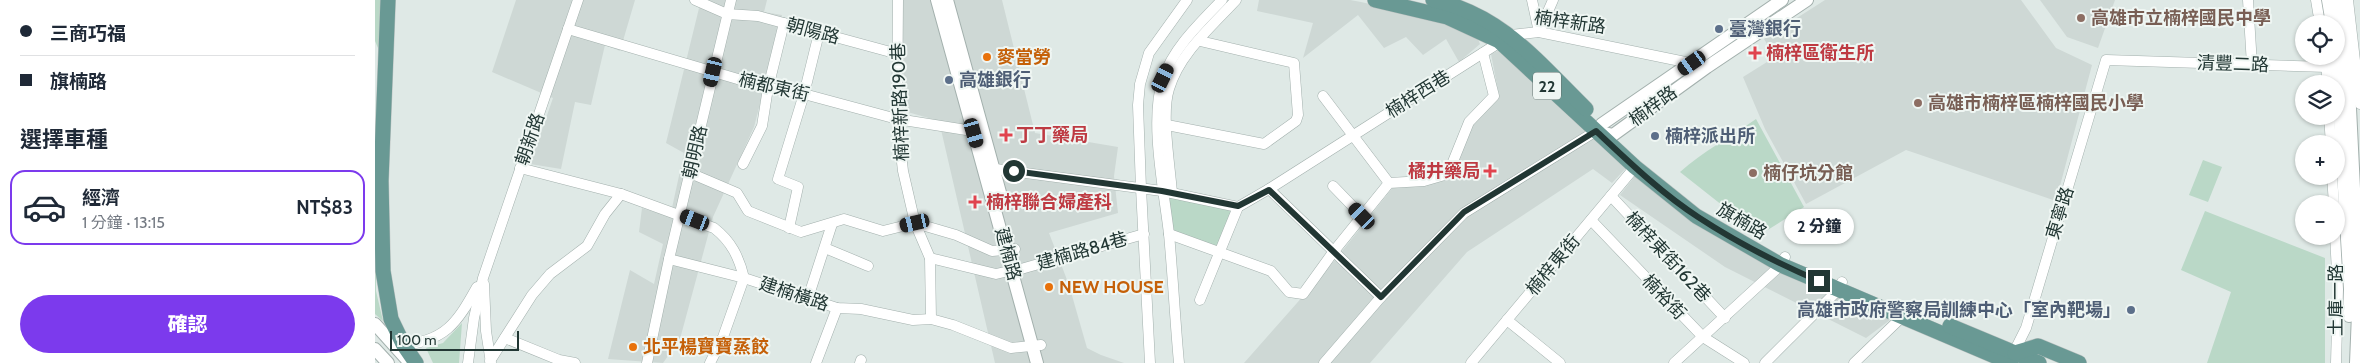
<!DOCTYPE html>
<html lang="zh-TW">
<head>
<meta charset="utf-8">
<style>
	body { margin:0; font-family:Cabin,"Noto Sans TC",sans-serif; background:#f6f6f7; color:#1f2937; height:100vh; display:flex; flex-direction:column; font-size:19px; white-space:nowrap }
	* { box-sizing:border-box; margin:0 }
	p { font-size:16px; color:#747a83 }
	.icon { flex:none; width:28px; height:28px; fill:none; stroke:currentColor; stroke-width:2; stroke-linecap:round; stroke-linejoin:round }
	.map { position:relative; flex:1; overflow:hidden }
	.sheet { display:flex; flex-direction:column; background:#fff; width:375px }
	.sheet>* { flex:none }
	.guide { display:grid; align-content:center; height:110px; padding:0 20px; background:#fff }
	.buttons { position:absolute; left:1920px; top:15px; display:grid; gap:10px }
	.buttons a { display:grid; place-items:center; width:50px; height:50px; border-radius:50%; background:#fff; box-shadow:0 1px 4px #0004; font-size:25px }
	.scale { position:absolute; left:15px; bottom:12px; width:129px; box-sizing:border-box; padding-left:5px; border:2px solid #223734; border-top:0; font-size:14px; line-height:18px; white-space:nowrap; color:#223734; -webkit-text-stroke:4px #eff6f3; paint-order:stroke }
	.end { position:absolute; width:22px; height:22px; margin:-11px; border:6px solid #223734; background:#fff; box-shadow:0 0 0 2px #fff }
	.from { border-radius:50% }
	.bubble { position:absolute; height:35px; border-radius:18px; background:#fff; box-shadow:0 1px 4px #0004; font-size:16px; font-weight:800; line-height:35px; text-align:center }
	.car { position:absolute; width:15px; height:30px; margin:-15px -8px; border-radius:6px; box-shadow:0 0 4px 1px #0007; background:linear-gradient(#222 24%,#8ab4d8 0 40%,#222 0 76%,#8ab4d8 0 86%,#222 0) }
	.guide b { display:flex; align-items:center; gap:18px; height:48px; font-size:19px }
	.guide b+b { border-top:1px solid #e0e1e3 }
	.guide i { width:12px; height:12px; background:#1f2937 }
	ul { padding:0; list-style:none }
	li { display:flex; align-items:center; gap:15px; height:75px; margin:0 10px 8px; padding:0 10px; border:2px solid transparent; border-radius:15px }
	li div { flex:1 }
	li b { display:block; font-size:19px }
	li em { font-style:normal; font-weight:800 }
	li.current { border-color:#7c3aed }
	li>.icon { width:45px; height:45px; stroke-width:1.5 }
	h2 { padding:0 20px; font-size:22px; line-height:60px }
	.cta { display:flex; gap:10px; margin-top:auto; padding:10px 20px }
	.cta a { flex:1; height:58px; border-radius:30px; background:#7c3aed; color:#fff; font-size:20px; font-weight:800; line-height:58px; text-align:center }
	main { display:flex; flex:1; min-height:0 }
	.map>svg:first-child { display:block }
</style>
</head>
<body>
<main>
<section class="sheet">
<div class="guide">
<b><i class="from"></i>三商巧福</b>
<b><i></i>旗楠路</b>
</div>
<h2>選擇車種</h2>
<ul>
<li class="current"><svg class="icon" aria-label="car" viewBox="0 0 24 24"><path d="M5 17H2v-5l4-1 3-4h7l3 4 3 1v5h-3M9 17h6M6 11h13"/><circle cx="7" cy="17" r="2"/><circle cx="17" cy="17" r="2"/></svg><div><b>經濟</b><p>1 分鐘 · 13:15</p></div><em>NT$83</em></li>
</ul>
<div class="cta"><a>確認</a></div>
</section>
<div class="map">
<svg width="1985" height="363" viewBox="0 0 1985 363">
	<rect width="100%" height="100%" fill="#dfe9e6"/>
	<!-- built -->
	<g fill="#ced8d5">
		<polygon points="141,0 260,0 245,51 230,45 216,105 200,102 186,169 155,164 178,98 117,72"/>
		<polygon points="326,0 392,0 389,12 407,15 392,77 379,127 338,217 305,339 288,363 233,359 255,270 279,284 288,244 264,232 267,208 295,217 309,153 291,143"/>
		<polygon points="527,0 627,0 660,133 743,147 739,176 743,213 674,233 694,285 712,348 726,355 749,363 620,363 564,121 529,111"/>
		<polygon points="884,0 975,0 986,2 1067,20 1102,37 1105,44 1084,62 1071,39 1048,55 1031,37 1009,48 983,15 928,58 938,23 882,11"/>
		<polygon points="1450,0 1646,0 1681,48 1717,65 1681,201 1531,150 1431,204 1390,129 1368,77 1400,57 1389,39"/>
		<polygon points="1665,0 1740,0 1723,48 1692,37"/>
		<polygon points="1127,49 1199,121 1252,167 1237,183 1218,169 1092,252 995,363 869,363 960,260 1019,186 1050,185 1077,179 1098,123 1124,96 1116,54"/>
		<polygon points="1260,176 1386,261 1515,320 1491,338 1350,267 1245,195"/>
	</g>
	<!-- green -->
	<g fill="#bad8c7">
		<polygon points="0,0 11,0 6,55 0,41"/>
		<polygon points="0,82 1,291 8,321 0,314"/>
		<path d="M1381 119 1429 207 1391 231 1357 213 1305 172C1328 151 1356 137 1381 119Z"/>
		<polygon points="1828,160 1847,167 1833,202 1814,195"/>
		<polygon points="794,194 860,210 843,247 797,232"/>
		<polygon points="1830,211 1950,258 1950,363 1832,363 1856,292 1806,270"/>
		<polygon points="87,323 84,363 58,363 51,348 68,343"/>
	</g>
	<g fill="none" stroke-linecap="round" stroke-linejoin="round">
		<defs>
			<g id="minor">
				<polyline points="320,0 352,14 383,16 523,54"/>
				<polyline points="523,0 522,119 528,171 540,223 555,258 556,319"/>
				<polyline points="1157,0 1164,32"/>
				<polyline points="1873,0 1877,65"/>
				<polyline points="1941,0 1945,24"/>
				<polyline points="1973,0 1985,104"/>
				<polyline points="193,29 393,88 429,94 522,119 604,132"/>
				<polyline points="1164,32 1178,0"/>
				<polyline points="1950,56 1953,84"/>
				<polyline points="948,96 1014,183"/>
				<polyline points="1954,116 1956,144"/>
				<polyline points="792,125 889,144 921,121 923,115 919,63 825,41"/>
				<polyline points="368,164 387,126 393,88 409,23"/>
				<path d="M145 168 246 194 339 228C356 241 364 257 369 278L462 308 486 309 538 320 556 319 578 325 636 348 666 345"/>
				<polyline points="613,168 787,191 863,207 894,189 1136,35 1164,32 1320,64"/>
				<polyline points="315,173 362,193 373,211 426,232 469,219 508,231 540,223 581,235 617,251 640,249"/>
				<polyline points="1957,176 1959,204"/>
				<polyline points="958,186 987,216"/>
				<polyline points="894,189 1006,297"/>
				<path d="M797 193C795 165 786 114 794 89 804 54 837 26 861 0"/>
				<polyline points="1236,196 1350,318"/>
				<polyline points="1216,220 1328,337 1369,363"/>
				<polyline points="414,228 423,187 403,179 429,94 444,33"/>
				<polyline points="794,234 896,271 914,292 928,294 959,251 1014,183 1049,181 1073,174 1094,122 1119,96 1108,53"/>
				<polyline points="1960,236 1963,289 1961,363"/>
				<polyline points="450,248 493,266"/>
				<polyline points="555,258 621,274 638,270"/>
				<polyline points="294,259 369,278 348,337 335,363"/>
				<polyline points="646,269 769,234"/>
				<polyline points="109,284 111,331 116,363"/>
				<polyline points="433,298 457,224"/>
				<polyline points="825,300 863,207"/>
				<polyline points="1132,320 1185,363"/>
				<polyline points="130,338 184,360 200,363"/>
				<path d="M25 345C70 342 82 323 102 287"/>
				<polyline points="1637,356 1651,328 1731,60 1985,68"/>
				<polyline points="115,361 157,295 175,274 212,246 230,214 246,194"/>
				<polyline points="93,363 99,318 108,278 203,0"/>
				<polyline points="272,363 294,259 356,0"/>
				<polyline points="441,363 462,308"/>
				<polyline points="485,363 486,360"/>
				<polyline points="775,363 766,188 763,105 765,84 774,53 812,0"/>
				<path d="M804 363C800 320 798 277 794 234 789 190 774 120 788 79 798 48 825 23 847 0"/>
				<polyline points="949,363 1006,297 1089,213 1221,131"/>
				<polyline points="1096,363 1260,167"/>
				<polyline points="1299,363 1406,265 1410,257"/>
				<polyline points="1390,363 1464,289 1467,282"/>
				<polyline points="1479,363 1527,317 1532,309"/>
			</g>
			<g id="tertiary">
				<polyline points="562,0 662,363"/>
				<polyline points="572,0 626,196"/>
				<polyline points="1953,0 1957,24"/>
				<polyline points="1963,0 1973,68 1984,289 1981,363"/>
				<polyline points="1961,54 1975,289 1974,316"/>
				<polyline points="1221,131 1238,135 1332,67 1432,0"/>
				<polyline points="1221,131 1227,124 1407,0"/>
				<polyline points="0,324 35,363"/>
				<polyline points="0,349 13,363"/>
			</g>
			<g id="primary">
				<polyline points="13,0 6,181 8,271 16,319 28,344 41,363"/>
				<polyline points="1000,0 1072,17 1124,41 1260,167 1321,216 1406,265 1636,363"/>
				<path d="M1058 0C1126 14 1164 63 1211 109"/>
				<polyline points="1575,326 1664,363"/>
				<polyline points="1640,353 1663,346 1704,363"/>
			</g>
		</defs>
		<!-- minor casing -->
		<use href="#minor" stroke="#a3b0ad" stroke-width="11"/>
		<!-- tertiary casing -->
		<use href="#tertiary" stroke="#a3b0ad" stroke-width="14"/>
		<!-- primary casing -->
		<use href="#primary" stroke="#bdc3c2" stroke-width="16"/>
		<!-- minor -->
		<use href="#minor" stroke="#fff" stroke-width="10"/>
		<!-- tertiary -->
		<use href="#tertiary" stroke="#fff" stroke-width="12"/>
		<!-- primary -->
		<use href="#primary" stroke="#699994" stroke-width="15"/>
	</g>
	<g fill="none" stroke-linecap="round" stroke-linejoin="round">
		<!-- route -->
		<path stroke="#223734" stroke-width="6" d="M639 171 787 191 863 206 894 190 1006 297 1089 212 1221 131C1253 161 1286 193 1323 217 1361 242 1402 263 1444 281"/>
	</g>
	<!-- markers -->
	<g fill="#8d6e63" stroke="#eff6f3" stroke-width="2">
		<circle cx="1706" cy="18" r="5"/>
		<circle cx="1543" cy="103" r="5"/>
		<circle cx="1378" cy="173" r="5"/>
	</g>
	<g fill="#5c6f8a" stroke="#eff6f3" stroke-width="2">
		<circle cx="1344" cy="29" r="5"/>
		<circle cx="574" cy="80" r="5"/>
		<circle cx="1280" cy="136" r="5"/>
		<circle cx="1756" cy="310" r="5"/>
	</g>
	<g fill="#e0444e" stroke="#eff6f3" stroke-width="2">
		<path d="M1377.5 45.5h5v5h5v5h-5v5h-5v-5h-5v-5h5z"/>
		<path d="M628.5 127.5h5v5h5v5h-5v5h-5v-5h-5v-5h5z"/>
		<path d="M1112.5 163.5h5v5h5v5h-5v5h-5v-5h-5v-5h5z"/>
		<path d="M597.5 194.5h5v5h5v5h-5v5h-5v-5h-5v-5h5z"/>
	</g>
	<g fill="#e8710a" stroke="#eff6f3" stroke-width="2">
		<circle cx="612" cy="57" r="5"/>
		<circle cx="674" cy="287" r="5"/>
		<circle cx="258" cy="347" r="5"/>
	</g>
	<g text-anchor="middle" stroke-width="4" stroke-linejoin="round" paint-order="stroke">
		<!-- shield labels -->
		<rect fill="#eff6f3" stroke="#60706d" stroke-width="1" x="1158" y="72.5" width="28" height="27" rx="4"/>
		<g font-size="16" font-weight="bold" fill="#223734">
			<text x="1172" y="92">22</text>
		</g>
		<!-- education labels -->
		<g font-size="18" font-weight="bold" fill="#785e54" stroke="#eff6f3" text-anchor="start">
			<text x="1716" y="24">高雄市立楠梓國民中學</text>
			<text x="1553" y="109">高雄市楠梓區楠梓國民小學</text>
			<text x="1388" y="179">楠仔坑分館</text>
		</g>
		<!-- street labels -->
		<g font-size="18" fill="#223734" stroke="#eff6f3">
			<text transform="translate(1195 22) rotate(8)" y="6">楠梓新路</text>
			<text transform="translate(438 31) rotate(15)" y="6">朝陽路</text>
			<text transform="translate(1858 64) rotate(2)" y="6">清豐二路</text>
			<text transform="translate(399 87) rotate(13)" y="6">楠都東街</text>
			<text transform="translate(1043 94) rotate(-32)" y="6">楠梓西巷</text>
			<text transform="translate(525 102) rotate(-92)" y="6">楠梓新路190巷</text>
			<text transform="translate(1278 106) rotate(-36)" y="6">楠梓路</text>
			<text transform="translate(155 139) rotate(-71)" y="6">朝新路</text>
			<text transform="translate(320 152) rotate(-77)" y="6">朝明路</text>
			<text transform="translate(1685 213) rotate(-73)" y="6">東寧路</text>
			<text transform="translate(1367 221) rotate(30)" y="6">旗楠路</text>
			<text transform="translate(707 251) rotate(-16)" y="6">建楠路84巷</text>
			<text transform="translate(633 254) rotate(75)" y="6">建楠路</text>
			<text transform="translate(1293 257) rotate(47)" y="6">楠梓東街162巷</text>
			<text transform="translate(1178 265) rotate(-50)" y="6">楠梓東街</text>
			<text transform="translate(419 294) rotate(18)" y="6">建楠橫路</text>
			<text transform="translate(1289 297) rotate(46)" y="6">楠裕街</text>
			<text transform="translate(1961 300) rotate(-90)" y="6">土庫一路</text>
		</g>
		<!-- service labels -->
		<g font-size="18" font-weight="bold" fill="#4e5e75" stroke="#eff6f3" text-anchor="start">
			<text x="1354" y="35">臺灣銀行</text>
			<text x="584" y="86">高雄銀行</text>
			<text x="1290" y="142">楠梓派出所</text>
			<text x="1746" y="316" text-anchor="end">高雄市政府警察局訓練中心「室內靶場」</text>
		</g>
		<!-- health labels -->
		<g font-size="18" font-weight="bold" fill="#be3a42" stroke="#eff6f3" text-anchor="start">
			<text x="1391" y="59">楠梓區衛生所</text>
			<text x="641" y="141">丁丁藥局</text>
			<text x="1105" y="177" text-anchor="end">橘井藥局</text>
			<text x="611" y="208">楠梓聯合婦產科</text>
		</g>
		<!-- food labels -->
		<g font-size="18" font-weight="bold" fill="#c56008" stroke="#eff6f3" text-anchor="start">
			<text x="622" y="63">麥當勞</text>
			<text x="684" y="293">NEW HOUSE</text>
			<text x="268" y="353">北平楊寶寶蒸餃</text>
		</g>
	</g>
</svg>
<div class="buttons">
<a><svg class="icon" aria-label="locate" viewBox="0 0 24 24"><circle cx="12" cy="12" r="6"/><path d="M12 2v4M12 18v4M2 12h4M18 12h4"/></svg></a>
<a><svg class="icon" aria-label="layers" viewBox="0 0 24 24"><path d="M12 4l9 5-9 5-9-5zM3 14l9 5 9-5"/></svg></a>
<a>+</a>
<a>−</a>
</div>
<div class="scale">100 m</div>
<i class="end from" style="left:639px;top:171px"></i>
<i class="end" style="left:1444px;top:281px"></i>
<div class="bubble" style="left:1409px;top:209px;width:70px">2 分鐘</div>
<i class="car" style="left:1317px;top:63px;rotate:235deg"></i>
<i class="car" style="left:338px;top:72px;rotate:193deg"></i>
<i class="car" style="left:788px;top:78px;rotate:26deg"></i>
<i class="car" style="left:599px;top:133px;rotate:164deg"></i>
<i class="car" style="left:987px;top:216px;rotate:316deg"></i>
<i class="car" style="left:320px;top:220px;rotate:291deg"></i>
<i class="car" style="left:540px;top:223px;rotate:257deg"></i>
</div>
</main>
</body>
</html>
